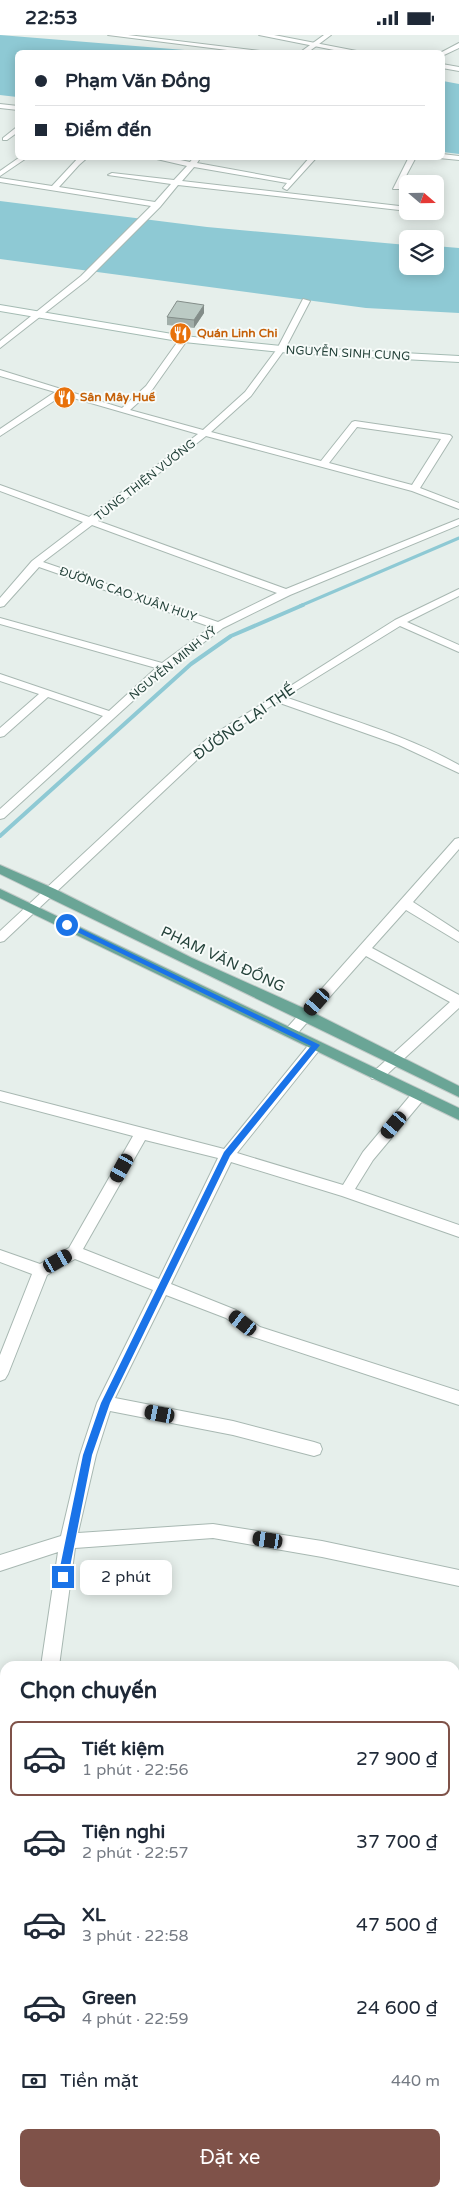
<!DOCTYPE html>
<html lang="vi">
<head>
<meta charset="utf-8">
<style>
	body { margin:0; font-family:"Varela Round",sans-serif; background:#f6f6f7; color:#1f2937; height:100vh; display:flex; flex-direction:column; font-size:19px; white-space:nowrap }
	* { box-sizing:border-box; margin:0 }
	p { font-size:16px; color:#747a83 }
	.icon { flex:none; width:28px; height:28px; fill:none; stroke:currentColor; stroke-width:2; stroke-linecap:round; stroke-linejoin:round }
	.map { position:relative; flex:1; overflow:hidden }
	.details { position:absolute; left:0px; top:1626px; width:460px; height:536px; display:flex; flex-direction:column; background:#fff; border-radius:15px 15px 0 0; box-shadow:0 2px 12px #0003 }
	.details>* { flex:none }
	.hud { position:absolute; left:15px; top:15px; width:430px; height:110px; border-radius:8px; box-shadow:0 2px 12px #0003; display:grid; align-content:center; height:110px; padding:0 20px; background:#fff }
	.needle { width:32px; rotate:110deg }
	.buttons { position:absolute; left:399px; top:140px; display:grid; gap:10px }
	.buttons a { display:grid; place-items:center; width:45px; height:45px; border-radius:8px; background:#fff; box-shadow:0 2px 12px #0003; font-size:25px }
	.end { position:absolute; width:22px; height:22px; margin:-11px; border:6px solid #1a73e8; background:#fff; box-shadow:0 0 0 2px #fff }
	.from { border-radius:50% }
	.bubble { position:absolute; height:35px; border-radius:8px; background:#fff; box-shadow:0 2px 12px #0003; font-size:16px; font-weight:600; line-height:35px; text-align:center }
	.car { position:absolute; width:15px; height:30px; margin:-15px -8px; border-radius:6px; box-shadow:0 0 4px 1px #0007; background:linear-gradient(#222 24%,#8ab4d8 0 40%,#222 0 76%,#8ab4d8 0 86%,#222 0) }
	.hud b { display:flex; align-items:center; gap:18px; height:48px; font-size:19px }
	.hud b+b { border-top:1px solid #e0e1e3 }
	.hud i { width:12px; height:12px; background:#1f2937 }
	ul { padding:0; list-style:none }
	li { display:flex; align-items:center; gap:15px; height:75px; margin:0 10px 8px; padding:0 10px; border:2px solid transparent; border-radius:8px }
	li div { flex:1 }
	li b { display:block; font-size:19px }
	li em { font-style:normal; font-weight:600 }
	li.active { border-color:#7f5249 }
	li>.icon { width:45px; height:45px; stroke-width:1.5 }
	h2 { padding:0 20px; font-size:22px; line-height:60px }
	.pay { display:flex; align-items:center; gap:12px; height:55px; padding:0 20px; font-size:19px }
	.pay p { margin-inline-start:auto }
	.cta { display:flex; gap:10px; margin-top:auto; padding:10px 20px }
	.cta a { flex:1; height:58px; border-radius:8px; background:#7f5249; color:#fff; font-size:20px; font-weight:600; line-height:58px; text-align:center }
	.status { display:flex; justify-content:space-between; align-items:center; height:35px; padding:0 25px; background:#fff; direction:ltr }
	.status svg { height:14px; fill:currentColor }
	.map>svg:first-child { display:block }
</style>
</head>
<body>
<div class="status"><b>22:53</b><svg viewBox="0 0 49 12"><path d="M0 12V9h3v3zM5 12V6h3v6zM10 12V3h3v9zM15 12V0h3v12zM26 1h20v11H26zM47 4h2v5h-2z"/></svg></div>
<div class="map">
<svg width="459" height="2162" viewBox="0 0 459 2162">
	<rect width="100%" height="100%" fill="#e6efeb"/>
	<!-- water -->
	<g fill="#8ec9d4">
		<polygon points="0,0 197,16 211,17 18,18 17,62 0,60"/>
		<polygon points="443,46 459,49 459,119 443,117"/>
		<polygon points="0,166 207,192 407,210 408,231 435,231 435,211 459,213 459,278 366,273 0,224"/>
	</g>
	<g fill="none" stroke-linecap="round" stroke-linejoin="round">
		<!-- stream-far1 -->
		<polyline stroke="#8ec9d4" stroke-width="3" points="300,571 459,503"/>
		<!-- stream -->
		<polyline stroke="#8ec9d4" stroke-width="4" points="0,801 191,629 231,601 303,570"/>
		<defs>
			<g id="minor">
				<polygon points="108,0 128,0 276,18 251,18"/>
				<polygon points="324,0 331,0 307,18 299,18"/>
				<polygon points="459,8 459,13 444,20 440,18"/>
				<polygon points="0,69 18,71 18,75 0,73"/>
				<polygon points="18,91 18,97 7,105 3,105 3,103"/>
				<polygon points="442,119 459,121 459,125 439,123 442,122"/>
				<polygon points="20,122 28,122 0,141 0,136"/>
				<polygon points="79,122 88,122 79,130 59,152 155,167 171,149 108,140 112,138 174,145 187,131 148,122 166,122 190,127 194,122 201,122 197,128 290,145 310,122 317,122 287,155 283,153 287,148 194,132 182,146 408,172 408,176 178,150 160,172 87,245 0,313 0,306 81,241 151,171 0,147 0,143 52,151"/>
				<polygon points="409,122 416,122 399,154 393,154"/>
				<path d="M303 264 310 266 285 314 251 361 211 397 321 426 352 387 355 386 450 400 452 402 420 453 459 468V474L412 456 206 401 98 486 286 554 459 484V490L290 560 223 593 168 634 4 783 0 784V774L103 681 48 662 4 701 0 702V693L39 659 0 646V639L109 676 156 633 0 589V583L162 628 211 592 39 532 4 571 0 572V563L32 526 83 487 0 456V450L89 482 198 399 63 360 0 401V394L55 357 0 341V335L122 373 146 351 181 302H187L188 304 152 355 130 375 203 395 245 357 277 314ZM357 392 441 404 412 450 329 428ZM92 490 277 558 218 587 43 527Z"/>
				<path d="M459 554V561L407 587 459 610V617L400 591 285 662C343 683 405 699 459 730V738L399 710 277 667 216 707 4 906 0 907V896L208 703 395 585Z"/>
				<polygon points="459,803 459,814 413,867 459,897 459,907 406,875 372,913 459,960 459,973 382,1044 372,1044 370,1041 372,1038 450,967 366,921 296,1000 286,1000 284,997 286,994 455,804"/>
				<path d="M316 1005 323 1010 321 1013 237 1118 343 1150 363 1117 414 1056H424L426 1060 424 1064 373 1125 355 1154 459 1190V1202L342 1161 231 1127 171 1249 236 1275 260 1292 459 1356V1370L250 1301 226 1283 166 1260 115 1363 233 1386 314 1407 320 1409 322 1414 320 1419 314 1421 233 1400 110 1376 96 1420 78 1498 213 1489 322 1506 459 1535V1551L322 1522 213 1503 75 1513 59 1631H41L58 1517 0 1536V1520L61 1501 80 1420 97 1368 153 1255 75 1224 47 1240 8 1339 5 1344 0 1346V1320L32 1239 0 1227V1215L40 1229 69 1213 133 1101 0 1066V1056L224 1114 311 1007ZM145 1105 218 1123 159 1244 83 1214Z"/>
				<polygon points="5,1686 5,1704 0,1705 0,1687"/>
				<polygon points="459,1689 459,1707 455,1708 455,1690"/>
				<polygon points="455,1884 459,1886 459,1906 455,1904"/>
				<polygon points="459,2055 459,2075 455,2076 455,2056"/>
				<rect x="0" y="2084" width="5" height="20"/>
				<polygon points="84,2158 105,2158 106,2162 84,2162"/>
				<polygon points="171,2158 192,2158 193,2162 171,2162"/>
			</g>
			<g id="tertiary">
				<polygon points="259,0 274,0 367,18 349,18"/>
				<polygon points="442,29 459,32 459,36 442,33"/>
			</g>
			<polygon id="secondary" points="0,270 184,301 291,312 459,321 459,327 291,318 184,307 0,276"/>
			<g id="primary">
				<polygon points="0,830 55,854 192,923 310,976 459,1051 459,1062 0,839"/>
				<polygon points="0,854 459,1073 459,1085 0,863"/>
			</g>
		</defs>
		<!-- minor casing -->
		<use href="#minor" stroke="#a8b8b2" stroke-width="2"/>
		<!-- tertiary casing -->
		<use href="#tertiary" stroke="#a8b8b2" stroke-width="2"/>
		<!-- secondary casing -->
		<use href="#secondary" stroke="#a4bbb3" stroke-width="2"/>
		<!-- primary casing -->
		<use href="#primary" stroke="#c2cac8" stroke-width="2"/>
		<!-- minor -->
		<use href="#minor" fill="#fff" fill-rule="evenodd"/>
		<!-- tertiary -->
		<use href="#tertiary" fill="#fff" fill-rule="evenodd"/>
		<!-- secondary -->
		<use href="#secondary" fill="#fff" fill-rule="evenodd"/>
		<!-- primary -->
		<use href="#primary" fill="#6aa596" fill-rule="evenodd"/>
	</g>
	<!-- wall -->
	<polygon fill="#a1aea9" points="204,270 204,278 194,293 167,290 167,282"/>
	<!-- shaded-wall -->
	<polygon fill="#838d89" points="204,270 204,278 194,293 194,285"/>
	<!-- building -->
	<polygon fill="#bbcac4" stroke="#838d89" points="177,266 204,270 194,285 167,282"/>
	<!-- route -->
	<polygon fill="#1a73e8" points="67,887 320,1010 230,1121 110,1368 92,1420 68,1542 63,1546 58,1542 83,1420 101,1368 224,1117 311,1011 65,891 64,890"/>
	<!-- icons -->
	<defs>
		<symbol id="restaurant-disc" viewBox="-11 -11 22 22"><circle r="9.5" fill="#e8710a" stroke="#f7fbf9"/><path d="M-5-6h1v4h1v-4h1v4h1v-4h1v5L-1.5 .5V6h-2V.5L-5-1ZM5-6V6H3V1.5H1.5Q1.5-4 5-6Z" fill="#fff"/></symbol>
	</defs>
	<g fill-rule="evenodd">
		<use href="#restaurant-disc" x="168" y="286" width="25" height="25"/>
		<use href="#restaurant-disc" x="52" y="350" width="25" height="25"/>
	</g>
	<g text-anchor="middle" stroke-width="4" stroke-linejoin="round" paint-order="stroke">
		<!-- far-food labels -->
		<g font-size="12" font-weight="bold" fill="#c56008" stroke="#f7fbf9" text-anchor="start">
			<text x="197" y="302">Quán Linh Chi</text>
			<text x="80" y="366">Sân Mây Huế</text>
		</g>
		<!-- far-street labels -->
		<g font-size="12" fill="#24423a" stroke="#f7fbf9">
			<text transform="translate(348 318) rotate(3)" y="4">NGUYỄN SINH CUNG</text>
			<text transform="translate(145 445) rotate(-38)" y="4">TÙNG THIỆN VƯƠNG</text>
			<text transform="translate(128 559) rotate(19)" y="4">ĐƯỜNG CAO XUÂN HUY</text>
			<text transform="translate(173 628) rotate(-39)" y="4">NGUYỄN MINH VỸ</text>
		</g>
		<!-- street labels -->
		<g font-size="15" fill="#24423a" stroke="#f7fbf9">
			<text transform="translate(244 687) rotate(-35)" y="5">ĐƯỜNG LẠI THẾ</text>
			<text transform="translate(223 924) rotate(25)" y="5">PHẠM VĂN ĐỒNG</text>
		</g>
	</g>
</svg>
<div class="buttons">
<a><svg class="needle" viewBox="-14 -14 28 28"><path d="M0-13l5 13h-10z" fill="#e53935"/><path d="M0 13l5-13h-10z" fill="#747a83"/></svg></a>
<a><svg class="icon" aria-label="layers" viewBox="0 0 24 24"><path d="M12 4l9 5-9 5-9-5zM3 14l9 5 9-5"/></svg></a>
</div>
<i class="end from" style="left:67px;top:890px"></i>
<i class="end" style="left:63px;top:1542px"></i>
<div class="bubble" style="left:80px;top:1525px;width:92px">2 phút</div>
<i class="car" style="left:317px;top:967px;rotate:221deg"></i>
<i class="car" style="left:394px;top:1090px;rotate:220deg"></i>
<i class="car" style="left:122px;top:1133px;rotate:209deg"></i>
<i class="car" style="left:58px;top:1226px;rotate:60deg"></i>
<i class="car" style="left:243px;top:1288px;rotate:308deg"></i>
<i class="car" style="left:160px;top:1379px;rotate:281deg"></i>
<i class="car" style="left:268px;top:1505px;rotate:279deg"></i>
<div class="hud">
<b><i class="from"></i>Phạm Văn Đồng</b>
<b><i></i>Điểm đến</b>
</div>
<section class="details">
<h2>Chọn chuyến</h2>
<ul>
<li class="active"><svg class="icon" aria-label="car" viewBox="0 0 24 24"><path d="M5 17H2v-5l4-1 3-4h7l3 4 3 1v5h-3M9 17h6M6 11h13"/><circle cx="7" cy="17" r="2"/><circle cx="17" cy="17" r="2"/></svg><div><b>Tiết kiệm</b><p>1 phút · 22:56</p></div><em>27 900 ₫</em></li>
<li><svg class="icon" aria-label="car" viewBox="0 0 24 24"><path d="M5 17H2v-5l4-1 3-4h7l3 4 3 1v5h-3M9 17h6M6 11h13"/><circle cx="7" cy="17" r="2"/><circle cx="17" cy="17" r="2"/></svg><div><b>Tiện nghi</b><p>2 phút · 22:57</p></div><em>37 700 ₫</em></li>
<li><svg class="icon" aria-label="car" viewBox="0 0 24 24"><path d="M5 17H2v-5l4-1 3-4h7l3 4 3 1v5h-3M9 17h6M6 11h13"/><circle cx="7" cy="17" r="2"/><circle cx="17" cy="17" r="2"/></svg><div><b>XL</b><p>3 phút · 22:58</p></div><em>47 500 ₫</em></li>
<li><svg class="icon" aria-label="car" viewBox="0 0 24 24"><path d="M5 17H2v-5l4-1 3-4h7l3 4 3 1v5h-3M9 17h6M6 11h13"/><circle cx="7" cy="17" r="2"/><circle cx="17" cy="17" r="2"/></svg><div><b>Green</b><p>4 phút · 22:59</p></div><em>24 600 ₫</em></li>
</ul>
<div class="pay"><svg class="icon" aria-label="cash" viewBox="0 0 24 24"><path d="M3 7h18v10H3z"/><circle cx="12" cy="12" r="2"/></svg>Tiền mặt<p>440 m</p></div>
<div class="cta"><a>Đặt xe</a></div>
</section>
</div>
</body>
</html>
